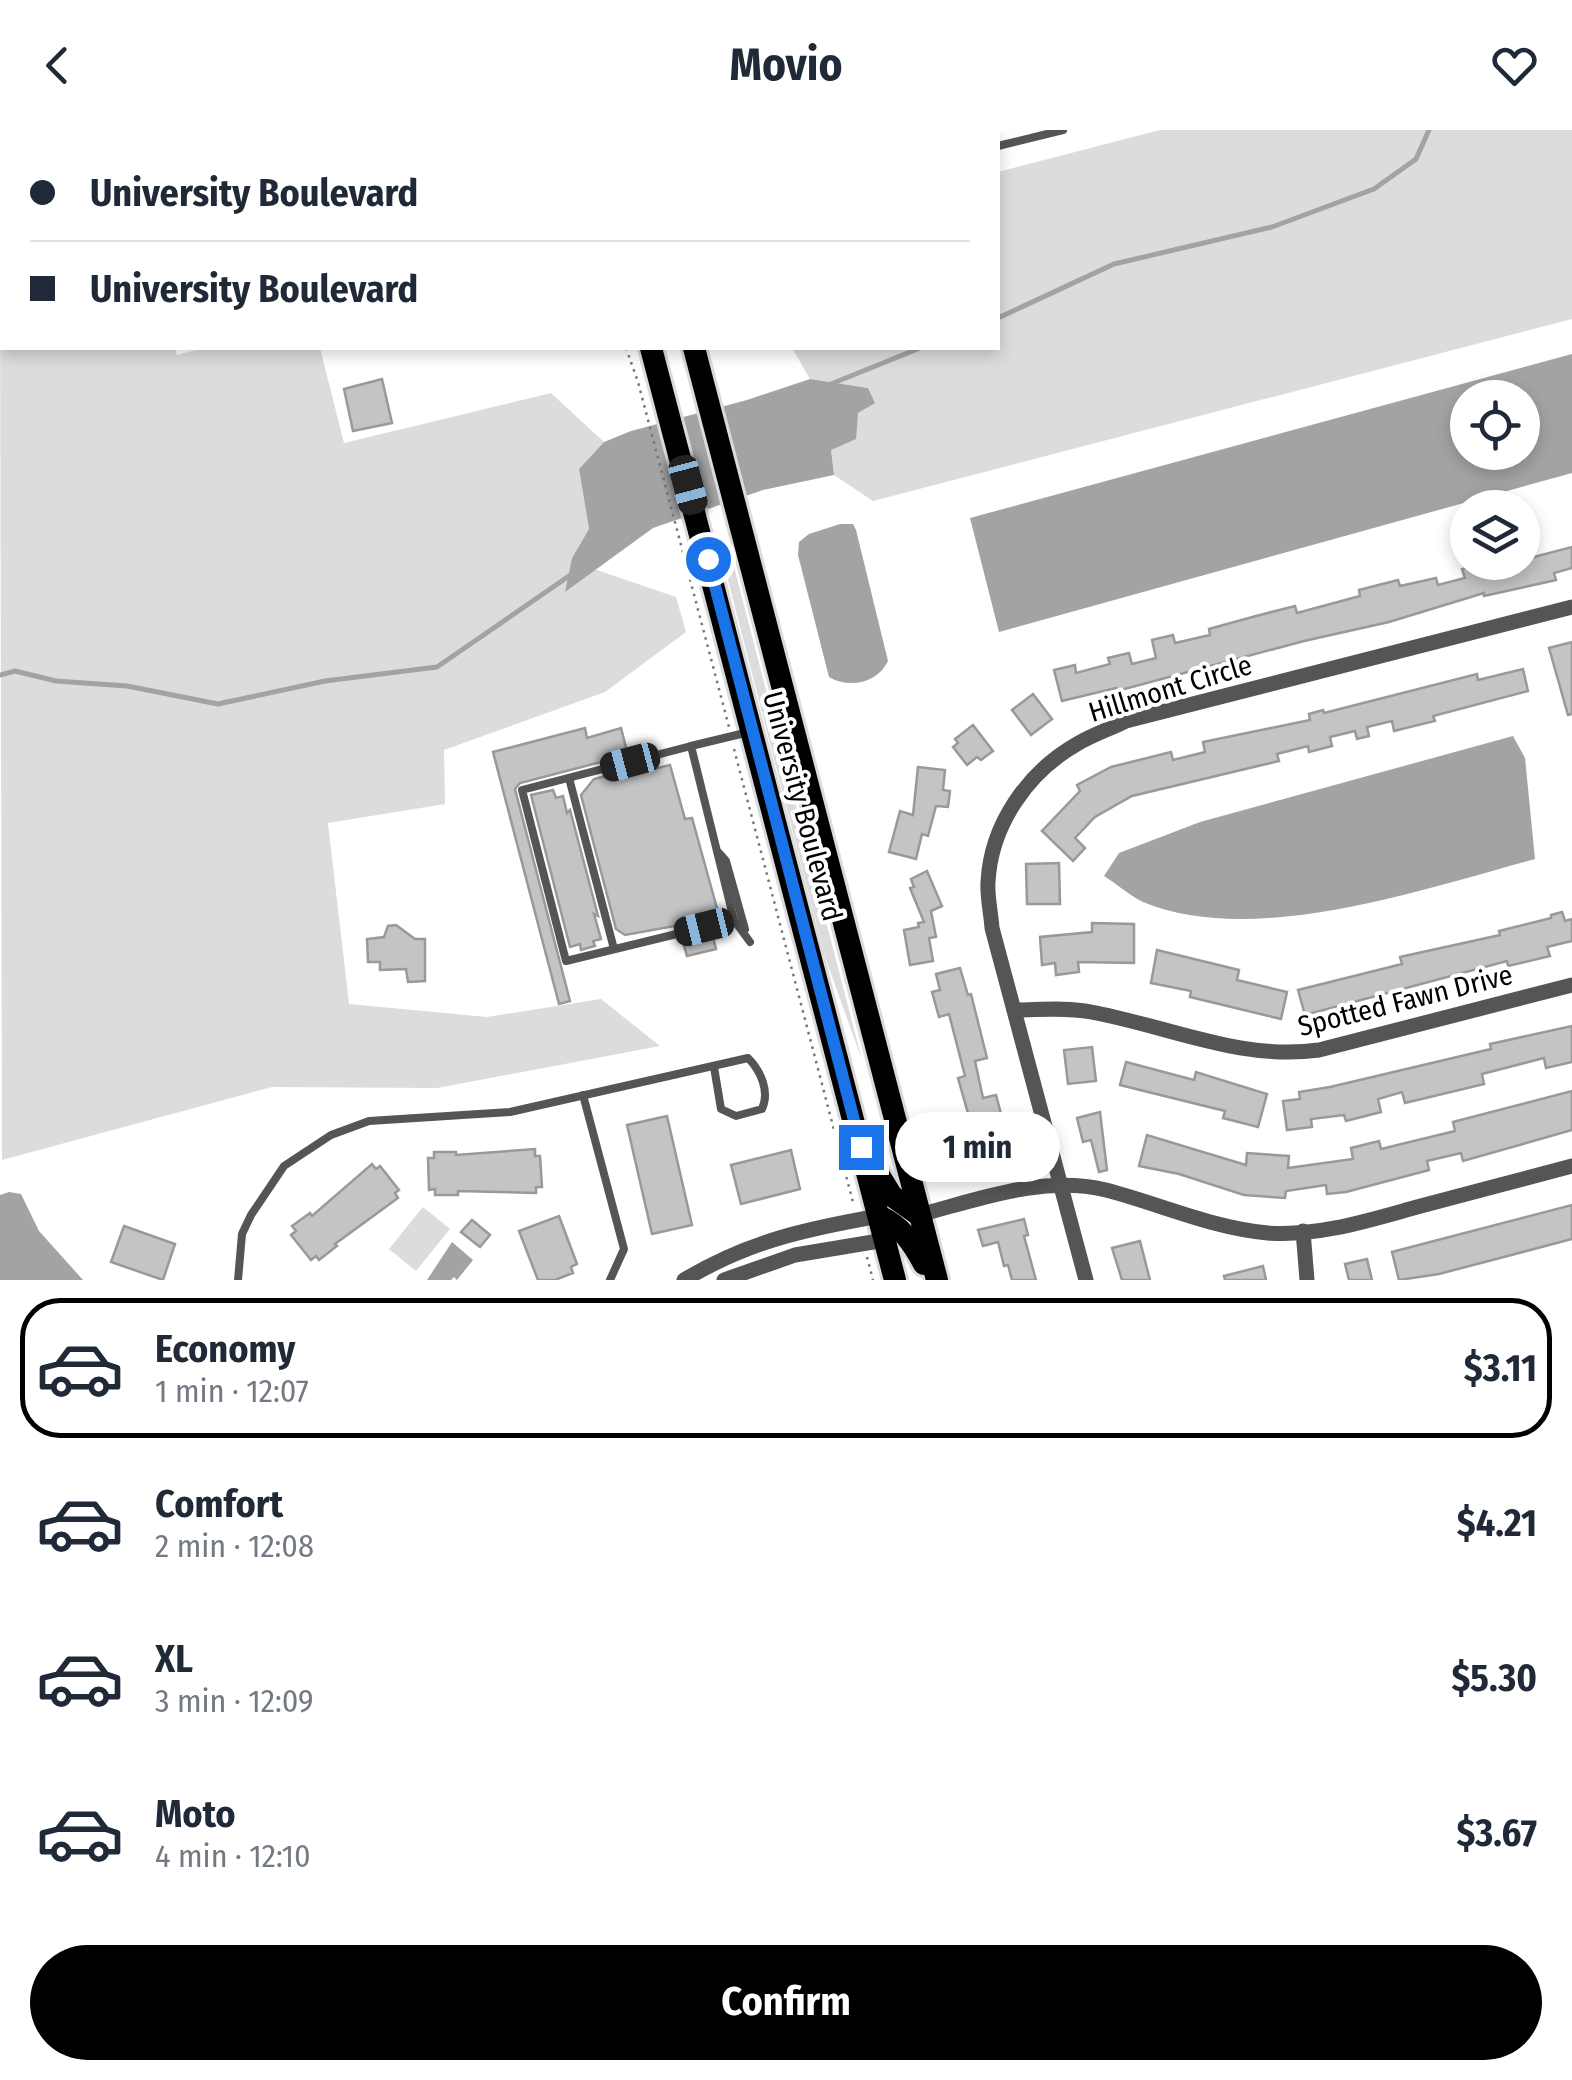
<!DOCTYPE html>
<html lang="en">
<head>
<meta charset="utf-8">
<style>
	body { margin:0; font-family:"Fira Sans Condensed",sans-serif; background:#f2f2f3; color:#1f2937; height:100vh; display:flex; flex-direction:column; font-size:38px; white-space:nowrap }
	* { box-sizing:border-box; margin:0 }
	p { font-size:32px; color:#747a83 }
	.icon { flex:none; width:55px; height:55px; fill:none; stroke:currentColor; stroke-width:2; stroke-linecap:round; stroke-linejoin:round }
	.map { position:relative; height:1150px; overflow:hidden }
	.side { display:flex; flex-direction:column; background:#fff; flex:1 }
	.side>* { flex:none }
	.banner { position:absolute; left:0px; top:0px; width:1000px; height:220px; box-shadow:0 5px 15px #0003; display:grid; align-content:center; height:220px; padding:0 30px; background:#fff }
	.controls { position:absolute; left:1450px; top:250px; display:grid; gap:20px }
	.controls a { display:grid; place-items:center; width:90px; height:90px; border-radius:50%; background:#fff; box-shadow:0 5px 15px #0003; font-size:50px }
	.end { position:absolute; width:45px; height:45px; margin:-22px; border:12px solid #1a73e8; background:#fff; box-shadow:0 0 0 5px #fff }
	.from { border-radius:50% }
	.bubble { position:absolute; height:70px; border-radius:35px; background:#fff; box-shadow:0 5px 15px #0003; font-size:32px; font-weight:700; line-height:70px; text-align:center }
	.car { position:absolute; width:30px; height:60px; margin:-30px -15px; border-radius:12px; box-shadow:0 0 8px 2px #0007; background:linear-gradient(#222 24%,#8ab4d8 0 40%,#222 0 76%,#8ab4d8 0 86%,#222 0) }
	.banner b { display:flex; align-items:center; gap:35px; height:95px; font-size:38px }
	.banner b+b { border-top:2px solid #e0e1e3 }
	.banner i { width:25px; height:25px; background:#1f2937 }
	ul { padding:18px 0 0; list-style:none }
	li { display:flex; align-items:center; gap:30px; height:140px; margin:0 20px 15px; padding:0 10px; border:5px solid transparent; border-radius:40px }
	li div { flex:1 }
	li b { display:block; font-size:38px }
	li em { font-style:normal; font-weight:700 }
	li.current { border-color:#000 }
	li>.icon { width:90px; height:90px; stroke-width:1.5 }
	.cta { display:flex; gap:20px; margin-top:auto; padding:20px 30px }
	.cta a { flex:1; height:115px; border-radius:60px; background:#000; color:#fff; font-size:40px; font-weight:700; line-height:115px; text-align:center }
	header { display:flex; justify-content:space-between; align-items:center; height:130px; padding:0 30px; background:#fff; font-size:45px; font-weight:700 }
	.map>svg:first-child { display:block }
</style>
</head>
<body>
<header><svg class="icon" aria-label="back" viewBox="0 0 24 24"><path d="M15 5l-7 7 7 7"/></svg>Movio<svg class="icon" aria-label="heart" viewBox="0 0 24 24"><path d="M12 20l-8-8c-3-5 5-10 8-4 3-6 11-1 8 4z"/></svg></header>
<div class="map">
<svg width="1572" height="1150" viewBox="0 0 1572 1150">
	<rect width="100%" height="100%" fill="#fff"/>
	<!-- green -->
	<g fill="#dcdcdc">
		<polygon points="1160,0 1572,0 1572,189 873,371 834,345 831,320 858,283 868,258 810,249 792,218 998,218 998,42"/>
		<polygon points="0,165 2,165 2,218 175,218 177,225 204,218 320,218 344,313 551,263 604,312 579,339 589,399 572,428 567,460 594,439 676,467 686,502 605,562 444,620 445,674 328,693 349,874 487,887 601,869 660,916 437,958 272,957 2,1030"/>
		<polygon points="731,425 862,930 825,827 722,427"/>
		<polygon points="423,1077 450,1099 416,1141 389,1119"/>
	</g>
	<!-- water -->
	<g fill="#a3a3a3" fill-rule="evenodd">
		<path d="M1572 224V343L999 502 970 388ZM1468 268H1522V322H1468Z"/>
		<polygon points="810,249 868,258 875,273 858,283 856,309 831,320 834,345 763,360 653,398 565,462 572,428 589,399 579,339 604,312 631,301 747,270"/>
		<path d="M840 394H853L856 400 888 531C878 553 849 559 829 547L798 425 799 412 809 404Z"/>
		<path d="M1513 606 1525 628 1535 729C1423 759 1254 818 1143 772 1130 766 1117 754 1104 746L1119 723 1200 692Z"/>
		<polygon points="9,1062 21,1064 39,1101 83,1150 0,1150 0,1065"/>
		<polygon points="452,1112 473,1130 457,1150 454,1147 451,1150 427,1150"/>
	</g>
	<g fill="none" stroke-linecap="round" stroke-linejoin="round">
		<!-- stream -->
		<g stroke="#a3a3a3" stroke-width="5">
			<polyline points="998,188 1114,134 1272,97 1374,59 1416,29 1429,0"/>
			<polyline points="831,254 920,218"/>
			<polyline points="0,545 15,541 56,551 127,556 218,574 325,551 437,537 572,444"/>
		</g>
	</g>
	<!-- building -->
	<g fill="#c4c4c4" stroke="#999" stroke-width="2.5">
		<polygon points="382,249 392,293 353,301 344,259"/>
		<polygon points="1572,417 1572,438 1554,443 1556,450 1484,466 1484,463 1389,492 1304,511 1117,561 1116,558 1062,571 1054,540 1075,535 1076,543 1110,534 1108,528 1129,523 1132,534 1156,528 1152,510 1173,505 1175,513 1210,505 1209,499 1256,486 1295,476 1297,483 1360,466 1359,460 1398,450 1400,456 1436,448 1438,455 1465,448 1462,439 1489,432 1522,432 1522,430"/>
		<polygon points="1572,512 1572,584 1568,585 1549,518"/>
		<polygon points="1523,539 1528,561 1433,586 1435,591 1394,601 1392,591 1367,597 1369,606 1357,609 1355,601 1330,607 1332,616 1309,622 1308,616 1277,624 1279,631 1132,666 1095,687 1075,708 1085,718 1073,731 1042,701 1080,661 1077,655 1111,637 1171,622 1173,630 1205,622 1203,612 1310,590 1309,584 1323,580 1324,583 1477,544 1478,550"/>
		<polygon points="1033,564 1052,589 1031,605 1012,580"/>
		<polygon points="973,595 993,621 981,630 977,627 967,635 953,617 958,613 955,609"/>
		<polygon points="585,598 587,608 621,598 628,625 520,653 515,659 570,871 559,874 493,622"/>
		<polygon points="670,635 685,689 692,688 718,782 691,793 625,805 616,799 581,665 594,649 632,639 633,644"/>
		<polygon points="918,637 945,640 943,660 950,661 948,677 936,676 928,706 922,704 916,729 889,722 900,681 913,685"/>
		<polygon points="553,660 556,668 563,666 567,683 570,680 598,786 594,784 601,809 593,811 595,816 581,820 580,814 570,817 531,665"/>
		<polygon points="1059,733 1060,774 1027,774 1026,734"/>
		<polygon points="927,741 942,776 931,781 936,807 929,808 933,831 910,835 904,800 919,797 918,793 924,792 910,758 914,757 911,749"/>
		<polygon points="1562,782 1565,791 1572,789 1572,811 1547,817 1550,826 1508,836 1507,831 1305,885 1298,860 1402,834 1400,827 1500,805 1499,801 1551,788 1551,785"/>
		<polygon points="1092,793 1134,794 1134,833 1078,832 1079,842 1056,845 1055,833 1042,835 1040,807 1092,802"/>
		<polygon points="396,795 415,809 425,809 425,851 408,852 406,839 380,840 380,832 368,832 367,809 384,807 388,796"/>
		<polygon points="712,803 716,819 687,826 683,812"/>
		<polygon points="1157,820 1239,840 1237,850 1287,862 1281,889 1190,867 1191,861 1151,853"/>
		<polygon points="960,838 968,865 971,864 987,928 975,931 983,968 996,965 1013,1029 983,1036 958,948 965,946 949,884 939,887 932,862 940,860 936,844"/>
		<polygon points="1572,896 1572,932 1546,938 1544,928 1482,944 1484,954 1405,973 1402,962 1378,969 1381,982 1346,991 1344,985 1311,989 1312,997 1287,1000 1283,971 1300,969 1299,962 1330,957 1491,919 1490,914"/>
		<polygon points="1092,917 1096,951 1068,954 1064,920"/>
		<polygon points="1126,932 1194,950 1196,942 1267,964 1258,997 1223,988 1225,981 1120,955"/>
		<polygon points="1572,961 1572,1000 1463,1031 1461,1023 1427,1031 1429,1040 1346,1062 1327,1064 1326,1055 1286,1061 1285,1068 1244,1065 1179,1044 1139,1036 1147,1005 1246,1035 1247,1023 1289,1026 1288,1038 1353,1029 1351,1018 1379,1011 1381,1019 1455,1001 1453,992"/>
		<polygon points="1100,982 1107,1040 1099,1042 1091,1010 1083,1012 1077,988"/>
		<polygon points="667,986 692,1095 652,1104 627,995"/>
		<polygon points="535,1019 535,1026 540,1026 542,1057 536,1057 536,1063 458,1061 458,1065 435,1065 435,1059 429,1060 428,1028 434,1028 434,1022 456,1022 456,1025"/>
		<polygon points="791,1020 800,1059 741,1074 731,1035"/>
		<polygon points="372,1034 376,1039 380,1036 399,1060 395,1063 398,1068 335,1114 337,1116 319,1130 316,1126 311,1130 291,1105 296,1101 292,1096 310,1083 312,1086"/>
		<polygon points="1572,1075 1572,1109 1439,1144 1399,1150 1392,1122"/>
		<polygon points="559,1086 577,1134 571,1137 573,1143 555,1150 538,1150 519,1101"/>
		<polygon points="1024,1089 1028,1105 1024,1106 1036,1150 1012,1150 1008,1135 1004,1136 998,1112 983,1116 978,1100"/>
		<polygon points="472,1090 490,1105 480,1117 461,1102"/>
		<polygon points="124,1096 175,1114 163,1150 111,1132"/>
		<polygon points="1140,1111 1150,1150 1122,1150 1112,1118"/>
		<polygon points="1367,1129 1372,1150 1349,1150 1345,1134"/>
		<polygon points="1263,1136 1266,1150 1225,1150 1224,1146"/>
	</g>
	<g fill="none" stroke-linecap="round" stroke-linejoin="round">
		<defs>
			<g id="primary">
				<polyline points="589,0 590,2"/>
				<polyline points="637,0 638,2"/>
				<polyline points="651,218 895,1150"/>
				<polyline points="694,218 937,1150"/>
				<polyline points="874,1037 892,1066 919,1085"/>
				<path d="M879 1086C902 1097 912 1112 924 1134"/>
			</g>
		</defs>
		<!-- primary casing -->
		<use href="#primary" stroke="#dbdbdb" stroke-width="28"/>
		<!-- path -->
		<g stroke="#777" stroke-width="2.5" stroke-dasharray="2.5 5" stroke-linecap="butt">
			<polyline points="556,0 557,2"/>
			<polyline points="626,218 638,252 729,597"/>
			<polyline points="734,619 854,1076"/>
			<polyline points="867,1127 873,1150"/>
		</g>
		<!-- lane -->
		<g stroke="#555" stroke-width="8">
			<polyline points="998,16 1063,0"/>
			<polyline points="749,602 691,616 734,790 750,812"/>
			<polyline points="691,616 522,660 566,831 734,790"/>
			<polyline points="569,648 614,819"/>
			<polyline points="719,723 726,731 745,799"/>
			<polyline points="583,965 624,1119 610,1150"/>
			<path d="M238 1150 242 1104 251 1085 284 1036 331 1005 369 991 510 982 748 928C761 941 770 962 762 979L736 986 721 979 714 937"/>
		</g>
		<!-- street -->
		<g stroke="#555" stroke-width="15">
			<path d="M1014 880C1039 880 1066 877 1091 882 1168 896 1240 931 1319 920L1572 855"/>
			<path d="M919 1085C980 1069 1043 1045 1106 1060 1160 1074 1212 1098 1268 1103 1317 1107 1370 1090 1417 1077 1469 1063 1520 1050 1572 1036"/>
			<polyline points="1303,1101 1307,1150"/>
			<path d="M684 1150C749 1111 806 1099 879 1086"/>
			<polyline points="724,1150 795,1125 885,1110"/>
			<path d="M1086 1150 992 798C991 783 987 767 988 752 991 694 1028 642 1077 614 1092 605 1110 599 1126 591L1572 477"/>
		</g>
		<!-- secondary -->
		<g stroke="#222" stroke-width="20">
			<polyline points="527,2 537,0"/>
			<polyline points="677,2 686,0"/>
			<polyline points="0,89 2,88"/>
			<polyline points="0,122 2,122"/>
		</g>
		<!-- primary -->
		<use href="#primary" stroke="#000" stroke-width="22"/>
	</g>
	<g fill="none" stroke-linecap="round" stroke-linejoin="round">
		<!-- route -->
		<polyline stroke="#1a73e8" stroke-width="12" points="708,429 861,1017"/>
	</g>
	<g text-anchor="middle" stroke-width="8" stroke-linejoin="round" paint-order="stroke">
		<!-- street labels -->
		<g font-size="28" fill="#000" stroke="#fff">
			<text transform="translate(1170 558) rotate(-17)" y="10">Hillmont Circle</text>
			<text transform="translate(803 676) rotate(75)" y="10">University Boulevard</text>
			<text transform="translate(1405 870) rotate(-14)" y="10">Spotted Fawn Drive</text>
		</g>
	</g>
</svg>
<div class="controls">
<a><svg class="icon" aria-label="locate" viewBox="0 0 24 24"><circle cx="12" cy="12" r="6"/><path d="M12 2v4M12 18v4M2 12h4M18 12h4"/></svg></a>
<a><svg class="icon" aria-label="layers" viewBox="0 0 24 24"><path d="M12 4l9 5-9 5-9-5zM3 14l9 5 9-5"/></svg></a>
</div>
<i class="end from" style="left:708px;top:429px"></i>
<i class="end" style="left:861px;top:1017px"></i>
<div class="bubble" style="left:895px;top:982px;width:165px">1 min</div>
<i class="car" style="left:688px;top:355px;rotate:165deg"></i>
<i class="car" style="left:630px;top:632px;rotate:255deg"></i>
<i class="car" style="left:704px;top:797px;rotate:256deg"></i>
<div class="banner">
<b><i class="from"></i>University Boulevard</b>
<b><i></i>University Boulevard</b>
</div>
</div>
<section class="side">
<ul>
<li class="current"><svg class="icon" aria-label="car" viewBox="0 0 24 24"><path d="M5 17H2v-5l4-1 3-4h7l3 4 3 1v5h-3M9 17h6M6 11h13"/><circle cx="7" cy="17" r="2"/><circle cx="17" cy="17" r="2"/></svg><div><b>Economy</b><p>1 min · 12:07</p></div><em>$3.11</em></li>
<li><svg class="icon" aria-label="car" viewBox="0 0 24 24"><path d="M5 17H2v-5l4-1 3-4h7l3 4 3 1v5h-3M9 17h6M6 11h13"/><circle cx="7" cy="17" r="2"/><circle cx="17" cy="17" r="2"/></svg><div><b>Comfort</b><p>2 min · 12:08</p></div><em>$4.21</em></li>
<li><svg class="icon" aria-label="car" viewBox="0 0 24 24"><path d="M5 17H2v-5l4-1 3-4h7l3 4 3 1v5h-3M9 17h6M6 11h13"/><circle cx="7" cy="17" r="2"/><circle cx="17" cy="17" r="2"/></svg><div><b>XL</b><p>3 min · 12:09</p></div><em>$5.30</em></li>
<li><svg class="icon" aria-label="car" viewBox="0 0 24 24"><path d="M5 17H2v-5l4-1 3-4h7l3 4 3 1v5h-3M9 17h6M6 11h13"/><circle cx="7" cy="17" r="2"/><circle cx="17" cy="17" r="2"/></svg><div><b>Moto</b><p>4 min · 12:10</p></div><em>$3.67</em></li>
</ul>
<div class="cta"><a>Confirm</a></div>
</section>
</body>
</html>
